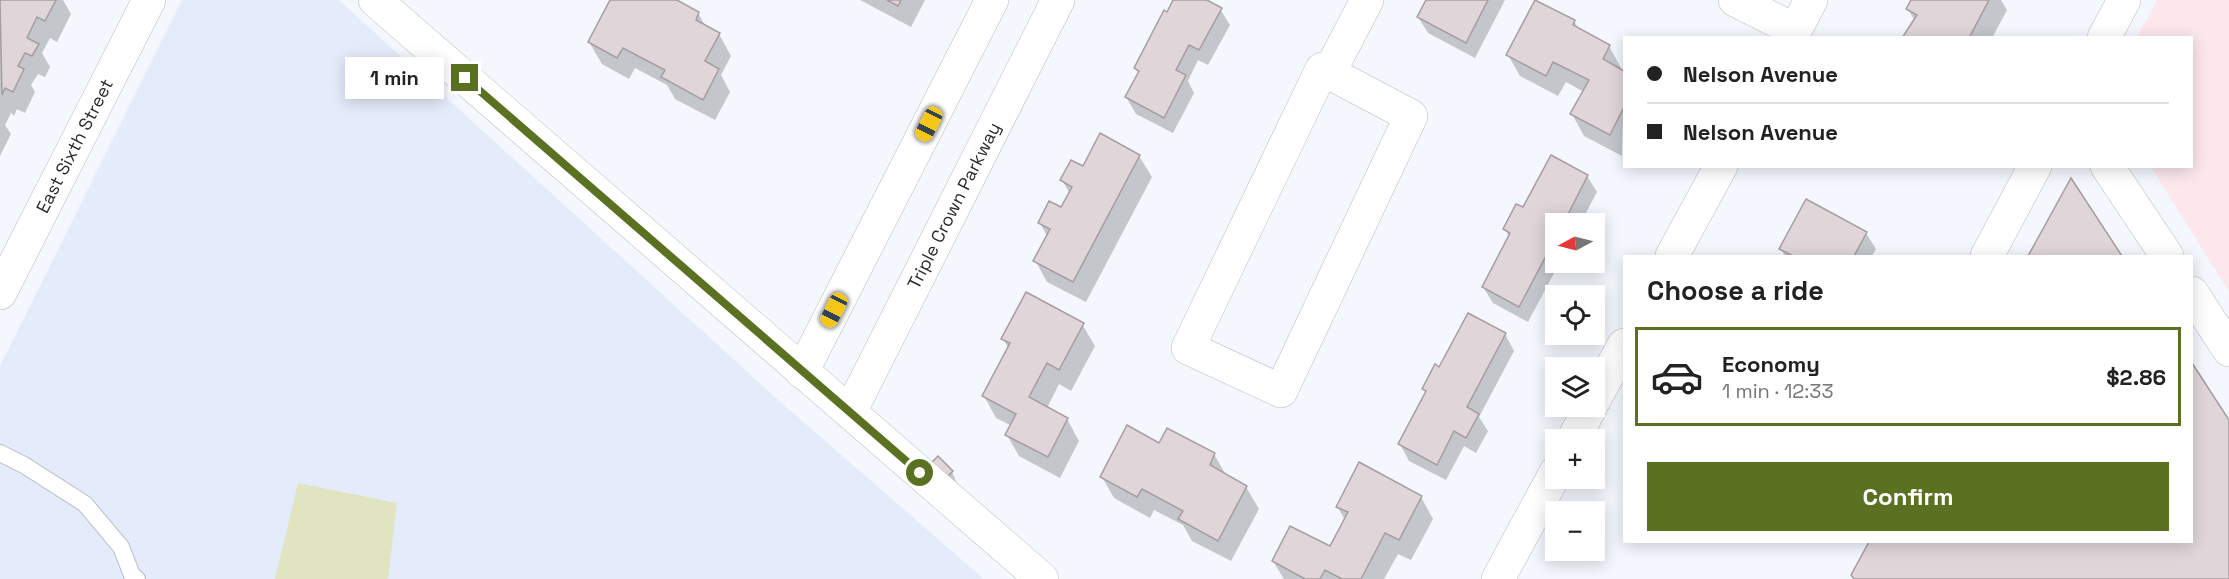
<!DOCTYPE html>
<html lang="en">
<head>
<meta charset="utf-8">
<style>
	body { margin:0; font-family:"Space Grotesk",sans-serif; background:#f6f6f6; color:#222; height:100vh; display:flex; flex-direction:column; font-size:22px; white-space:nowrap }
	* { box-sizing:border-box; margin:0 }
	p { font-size:20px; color:#767676 }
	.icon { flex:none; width:33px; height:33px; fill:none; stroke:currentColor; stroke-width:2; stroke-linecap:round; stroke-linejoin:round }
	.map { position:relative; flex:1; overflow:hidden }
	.side { position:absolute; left:1623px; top:255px; width:570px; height:288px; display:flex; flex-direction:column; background:#fff; border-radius:0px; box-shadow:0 3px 15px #0003 }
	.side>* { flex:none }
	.top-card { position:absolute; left:1623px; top:36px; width:570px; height:132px; border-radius:0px; box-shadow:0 3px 15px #0003; display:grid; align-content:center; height:132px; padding:0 24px; background:#fff }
	.needle { width:39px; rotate:263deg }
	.fabs { position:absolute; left:1545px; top:213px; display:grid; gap:12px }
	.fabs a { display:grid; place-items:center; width:60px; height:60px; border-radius:0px; background:#fff; box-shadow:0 3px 15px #0003; font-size:30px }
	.end { position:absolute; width:27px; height:27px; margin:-14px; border:8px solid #5b7122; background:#fff; box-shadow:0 0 0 3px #fff }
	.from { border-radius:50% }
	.bubble { position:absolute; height:42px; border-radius:0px; background:#fff; box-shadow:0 3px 15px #0003; font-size:20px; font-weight:700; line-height:42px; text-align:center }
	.car { position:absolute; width:18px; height:36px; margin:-18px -9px; border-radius:8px; box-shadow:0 0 4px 2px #0007; background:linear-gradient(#f5c518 24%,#345 0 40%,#f5c518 0 76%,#345 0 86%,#f5c518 0) }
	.top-card b { display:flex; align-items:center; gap:21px; height:57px; font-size:22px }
	.top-card b+b { border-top:2px solid #e0e0e0 }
	.top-card i { width:15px; height:15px; background:#222 }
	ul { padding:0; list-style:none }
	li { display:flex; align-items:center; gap:18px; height:99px; margin:0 12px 9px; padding:0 12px; border:3px solid transparent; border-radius:0px }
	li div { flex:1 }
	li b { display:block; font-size:22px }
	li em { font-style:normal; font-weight:700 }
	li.on { border-color:#5b7122 }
	li>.icon { width:54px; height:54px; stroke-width:1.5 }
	h2 { padding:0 24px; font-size:27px; line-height:72px }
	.action { display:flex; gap:12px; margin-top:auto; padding:12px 24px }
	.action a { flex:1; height:69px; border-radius:0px; background:#5b7122; color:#fff; font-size:24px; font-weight:700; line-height:69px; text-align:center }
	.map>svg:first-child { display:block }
</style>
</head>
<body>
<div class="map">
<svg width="2229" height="579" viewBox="0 0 2229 579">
	<rect width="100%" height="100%" fill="#f4f8fe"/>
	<!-- built -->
	<polygon fill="#e4ecfb" points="182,0 339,0 785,406 984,579 0,579 0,366"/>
	<!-- industrial -->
	<polygon fill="#fce7ed" points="2157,0 2229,0 2229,292 2151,167 2192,166 2192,38 2137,37"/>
	<!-- green -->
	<polygon fill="#e1e4c1" points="298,483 397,503 388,579 275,579"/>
	<!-- shadow -->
	<g fill="#0003">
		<polygon points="0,0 63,0 71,14 57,42 50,38 42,53 50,67 45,77 38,74 31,85 35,92 25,113 17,109 14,116 11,113 5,125 11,134 0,156"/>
		<polygon points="612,0 673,0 698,13 706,27 719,34 731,56 721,75 730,92 715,120 675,99 667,85 635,68 629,79 602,64 589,42"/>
		<polygon points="860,0 925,0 911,27"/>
		<polygon points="1175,0 1204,0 1220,9 1230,25 1208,65 1198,60 1188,81 1194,93 1173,133 1136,114 1126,97 1139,74 1135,68"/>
		<polygon points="1427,0 1505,0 1475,58 1428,33 1418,17"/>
		<polygon points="1536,0 1574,21 1580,31 1609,46 1621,68 1620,70 1624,73 1622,156 1584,136 1572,114 1584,92 1566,82 1558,96 1520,76 1508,55"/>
		<polygon points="1913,0 2001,0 2007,10 1992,38 1904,38 1916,23 1908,9"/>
		<polygon points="1139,156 1152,177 1086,302 1047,282 1035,260 1047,236 1040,223 1061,209 1070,194 1062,180 1083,168"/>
		<polygon points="1587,176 1597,192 1580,224 1556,224 1556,262 1560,262 1528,322 1493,303 1483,287 1509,237 1505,229 1524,209"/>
		<polygon points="2071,181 2121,256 2029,256"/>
		<polygon points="1866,233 1876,249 1872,256 1785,256 1781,249"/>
		<polygon points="1082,324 1095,346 1071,391 1059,384 1047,408 1067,419 1079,441 1060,478 1019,456 1007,435 1012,426 996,418 984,396 1009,349 1003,339"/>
		<polygon points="1505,334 1514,351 1479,417 1488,431 1476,453 1464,446 1446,480 1409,461 1400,444 1426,394 1424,389 1440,369"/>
		<polygon points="2192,365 2229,423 2229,579 1855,579 1853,575 1871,542 2192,542"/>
		<polygon points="1160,445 1214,454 1227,477 1246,487 1259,509 1231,561 1192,541 1183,525 1154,510 1150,518 1114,498 1102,477"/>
		<polygon points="952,472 956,481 949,488 935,475"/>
		<polygon points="1421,497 1433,519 1411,560 1398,554 1384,579 1284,579 1273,561 1331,548 1345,520 1337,506"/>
	</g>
	<!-- building -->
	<g fill="#e0d6da" stroke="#a69da1" stroke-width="1.5">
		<polygon points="0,0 56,0 45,21 37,17 27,38 39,44 32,56 25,53 18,66 24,69 13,92 5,88 2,95"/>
		<polygon points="610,0 677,0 699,12 696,20 720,33 705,61 719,69 703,100 661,77 665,70 623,48 617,58 588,42"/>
		<polygon points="887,0 901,0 898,6"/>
		<polygon points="1173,0 1207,0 1222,8 1199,50 1189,45 1176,70 1186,75 1164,118 1125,97 1139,71 1134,68 1164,10 1167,12"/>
		<polygon points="1426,0 1488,0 1466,43 1417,17"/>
		<polygon points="1535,0 1575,20 1573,25 1610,45 1603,59 1624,71 1624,107 1610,135 1570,114 1589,80 1553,62 1546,76 1506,55"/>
		<polygon points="1911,0 1989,0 1969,38 1902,38 1917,15 1906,9"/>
		<polygon points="1100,133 1140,155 1073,282 1033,261 1050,229 1038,223 1049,201 1061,207 1072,187 1060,180 1071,160 1083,166"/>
		<polygon points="1551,155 1588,175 1563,224 1556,224 1556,237 1519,307 1482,287 1510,233 1503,229 1516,204 1523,207"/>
		<polygon points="2071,178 2122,256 2028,256"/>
		<polygon points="1806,199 1867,232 1854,256 1793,256 1779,249"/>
		<polygon points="1026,292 1084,323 1059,370 1047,363 1029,397 1068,418 1048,457 1005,435 1016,414 982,396 1010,343 1001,339"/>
		<polygon points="1468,313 1506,333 1467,407 1479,414 1466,438 1454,431 1437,465 1398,444 1426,391 1422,389 1435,364 1439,367"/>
		<polygon points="2192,363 2229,420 2229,579 1854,579 1851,575 1869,542 2192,542"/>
		<polygon points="1127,425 1159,443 1167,428 1215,453 1210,465 1247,486 1218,541 1178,519 1183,511 1142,489 1137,497 1100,477"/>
		<polygon points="938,456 953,471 943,481 928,466"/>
		<polygon points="1359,462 1422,496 1399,540 1385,533 1361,579 1342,579 1325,570 1320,579 1305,579 1272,561 1290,526 1330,546 1348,512 1336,507"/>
	</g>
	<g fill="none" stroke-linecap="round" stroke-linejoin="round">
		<defs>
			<polyline id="service" points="0,453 24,465 85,504 121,547 132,575 137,579"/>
			<g id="minor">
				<polyline points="375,0 1042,579"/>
				<polyline points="1735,0 1795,30"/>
				<polyline points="1791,38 1811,0"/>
				<polyline points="2104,38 2124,0"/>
				<polygon points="1322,69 1411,116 1281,391 1188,348"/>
				<polyline points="1329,73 1367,0"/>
				<polyline points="2107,166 2167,256"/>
				<polyline points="1672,256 1721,166"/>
				<polyline points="1987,256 2035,166"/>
				<path id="s1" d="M0 293 149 0"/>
				<polyline points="2192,293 2229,350"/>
				<polyline points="802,372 992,0"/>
				<polyline points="1594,400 1624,345"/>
				<path id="s2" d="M850 412 1058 0"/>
				<polyline points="1573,440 1591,406"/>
				<polyline points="1498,579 1556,472"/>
			</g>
		</defs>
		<!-- service casing -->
		<use href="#service" stroke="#b7bbc3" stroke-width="18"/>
		<!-- minor casing -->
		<use href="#minor" stroke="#b7bbc3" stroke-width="34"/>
		<!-- service -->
		<use href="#service" stroke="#fff" stroke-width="16"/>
		<!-- minor -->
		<use href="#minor" stroke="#fff" stroke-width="33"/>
	</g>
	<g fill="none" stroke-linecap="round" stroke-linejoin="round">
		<!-- route -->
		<polyline stroke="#5b7122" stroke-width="8" points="465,78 920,473"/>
	</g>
	<g text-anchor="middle" stroke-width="4.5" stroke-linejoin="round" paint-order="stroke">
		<!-- street labels -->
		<g font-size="18" fill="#2a2b2e" stroke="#fff">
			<text dy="6" stroke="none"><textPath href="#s1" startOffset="165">East Sixth Street</textPath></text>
			<text dy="6" stroke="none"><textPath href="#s2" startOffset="231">Triple Crown Parkway</textPath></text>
		</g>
	</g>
</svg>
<div class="fabs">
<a><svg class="needle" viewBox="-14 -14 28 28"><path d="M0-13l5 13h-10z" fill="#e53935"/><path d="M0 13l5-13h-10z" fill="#767676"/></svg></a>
<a><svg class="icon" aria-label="locate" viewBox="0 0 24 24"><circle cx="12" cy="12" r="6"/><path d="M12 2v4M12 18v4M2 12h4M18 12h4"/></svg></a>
<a><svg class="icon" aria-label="layers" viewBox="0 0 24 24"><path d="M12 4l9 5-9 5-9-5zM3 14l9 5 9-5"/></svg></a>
<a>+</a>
<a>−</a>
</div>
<i class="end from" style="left:920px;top:473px"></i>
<i class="end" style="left:465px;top:78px"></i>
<div class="bubble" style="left:345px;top:57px;width:99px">1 min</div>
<i class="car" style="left:929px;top:124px;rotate:207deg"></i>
<i class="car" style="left:834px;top:310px;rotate:207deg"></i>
<div class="top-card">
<b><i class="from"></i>Nelson Avenue</b>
<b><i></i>Nelson Avenue</b>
</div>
<section class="side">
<h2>Choose a ride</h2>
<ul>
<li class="on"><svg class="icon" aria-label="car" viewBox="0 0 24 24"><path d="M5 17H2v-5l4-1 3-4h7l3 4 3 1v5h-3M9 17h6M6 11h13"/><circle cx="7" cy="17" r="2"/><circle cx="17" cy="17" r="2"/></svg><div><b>Economy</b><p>1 min · 12:33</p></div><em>$2.86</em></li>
</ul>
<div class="action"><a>Confirm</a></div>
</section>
</div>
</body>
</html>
